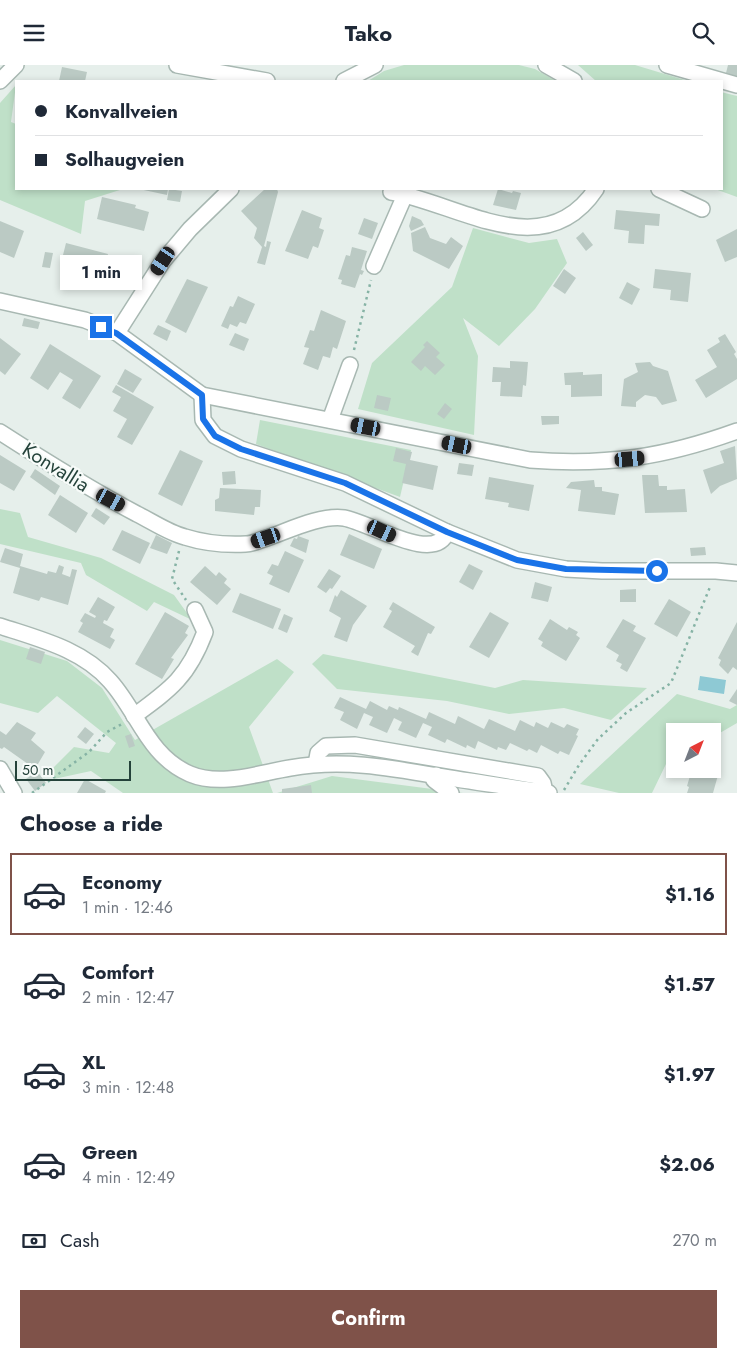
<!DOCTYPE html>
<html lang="en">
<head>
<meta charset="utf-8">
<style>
	body { margin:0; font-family:Jost,sans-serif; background:#f6f6f7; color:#1f2937; height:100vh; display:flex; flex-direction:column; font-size:19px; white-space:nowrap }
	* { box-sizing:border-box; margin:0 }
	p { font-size:16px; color:#747a83 }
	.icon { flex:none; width:28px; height:28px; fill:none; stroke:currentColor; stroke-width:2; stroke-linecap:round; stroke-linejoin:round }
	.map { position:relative; height:728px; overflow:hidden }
	.side { display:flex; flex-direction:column; background:#fff; flex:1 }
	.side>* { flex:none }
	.guide { position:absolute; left:15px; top:15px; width:708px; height:110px; border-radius:0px; box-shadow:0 2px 8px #0003; display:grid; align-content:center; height:110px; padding:0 20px; background:#fff }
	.needle { width:32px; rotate:42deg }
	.controls { position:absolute; left:666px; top:658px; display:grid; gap:10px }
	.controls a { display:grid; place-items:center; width:55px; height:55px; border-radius:0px; background:#fff; box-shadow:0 2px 8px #0003; font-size:25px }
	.scale { position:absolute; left:15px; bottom:12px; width:116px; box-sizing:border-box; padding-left:5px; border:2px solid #24423a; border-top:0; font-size:14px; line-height:18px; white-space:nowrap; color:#24423a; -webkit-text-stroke:4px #f7fbf9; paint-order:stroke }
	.end { position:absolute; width:22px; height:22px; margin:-11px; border:6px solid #1a73e8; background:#fff; box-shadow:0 0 0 2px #fff }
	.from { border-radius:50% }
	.bubble { position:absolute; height:35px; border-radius:0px; background:#fff; box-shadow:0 2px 8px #0003; font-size:16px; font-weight:700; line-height:35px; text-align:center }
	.car { position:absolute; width:15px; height:30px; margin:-15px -8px; border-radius:6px; box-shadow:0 0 4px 1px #0007; background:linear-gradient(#222 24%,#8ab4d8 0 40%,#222 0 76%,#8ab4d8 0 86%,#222 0) }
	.guide b { display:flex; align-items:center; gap:18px; height:48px; font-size:19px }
	.guide b+b { border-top:1px solid #e0e1e3 }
	.guide i { width:12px; height:12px; background:#1f2937 }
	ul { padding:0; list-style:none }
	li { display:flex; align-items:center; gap:15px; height:82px; margin:0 10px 8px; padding:0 10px; border:2px solid transparent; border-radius:0px }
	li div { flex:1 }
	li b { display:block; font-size:19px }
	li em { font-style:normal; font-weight:700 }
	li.selected { border-color:#7f5249 }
	li>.icon { width:45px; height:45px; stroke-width:1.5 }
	h2 { padding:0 20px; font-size:22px; line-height:60px }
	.pay { display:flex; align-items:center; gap:12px; height:55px; padding:0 20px; font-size:19px }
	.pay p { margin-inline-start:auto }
	.button { display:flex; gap:10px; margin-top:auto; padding:10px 20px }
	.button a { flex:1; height:58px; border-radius:0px; background:#7f5249; color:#fff; font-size:20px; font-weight:700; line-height:58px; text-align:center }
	header { display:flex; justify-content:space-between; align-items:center; height:65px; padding:0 20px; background:#fff; font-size:22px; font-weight:700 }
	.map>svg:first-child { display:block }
</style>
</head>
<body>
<header><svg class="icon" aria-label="menu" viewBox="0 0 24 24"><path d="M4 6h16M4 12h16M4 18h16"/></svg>Tako<svg class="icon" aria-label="search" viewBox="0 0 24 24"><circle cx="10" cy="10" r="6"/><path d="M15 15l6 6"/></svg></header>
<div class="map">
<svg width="737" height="728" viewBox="0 0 737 728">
	<rect width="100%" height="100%" fill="#e6efeb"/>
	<!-- green -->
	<g fill="#bfe0c8">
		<polygon points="404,0 519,0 535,4 556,16 368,16 384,6"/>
		<polygon points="578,0 635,0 688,16 596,16"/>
		<polygon points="16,20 11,57 16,59 16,124 123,124 85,136 81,169 0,135 0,38"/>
		<polygon points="721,27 737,31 737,132 715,124 721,124"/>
		<polygon points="473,163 529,178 557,174 567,198 535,244 499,281 463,253 478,291 474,370 358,344 372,298 452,222"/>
		<polygon points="260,355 411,385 400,432 256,379"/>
		<polygon points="0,444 20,448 28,472 101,493 174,530 192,555 154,537 147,546 86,510 81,498 0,479"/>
		<polygon points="0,575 67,596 102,623 135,675 277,594 294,607 249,662 273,728 123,728 91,706 54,714 51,705 74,682 109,688 116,678 57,631 38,648 0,638"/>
		<polygon points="323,589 495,623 523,615 647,623 611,655 564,643 509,649 447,636 337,624 312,599"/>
		<polygon points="677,629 730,644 737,640 737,658 713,672 712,666 675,666 675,694 666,699 652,728 619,728 580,719"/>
		<polygon points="332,711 463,728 277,728"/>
	</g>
	<!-- water -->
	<polygon fill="#8ec9d4" points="700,611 726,615 724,629 698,625"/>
	<!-- building -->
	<g fill="#bbcac4">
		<polygon points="728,0 737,0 737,12 726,8"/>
		<polygon points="62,2 87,7 85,16 59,16"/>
		<polygon points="139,124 168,124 167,130"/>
		<polygon points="169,124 182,126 180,137 167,135"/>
		<polygon points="265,124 277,124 278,127 264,181 266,182 267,176 271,177 265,200 257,198 262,182 254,173 257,163 241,146"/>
		<polygon points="498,124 512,128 513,126 521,128 516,145 493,140"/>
		<polygon points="102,132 136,140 135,143 149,147 144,166 97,154"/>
		<polygon points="302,145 322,153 319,163 324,165 318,183 313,181 308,194 285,186"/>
		<polygon points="616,145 660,149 659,161 645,160 644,179 628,178 629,166 614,164"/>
		<polygon points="412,151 421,155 424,160 411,166 409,161"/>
		<polygon points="364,153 378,158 372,174 358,169"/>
		<polygon points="0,156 24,166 14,193 0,187"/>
		<polygon points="425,162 430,173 446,179 451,172 463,181 449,204 413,186 411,168"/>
		<polygon points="737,164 737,192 725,197 716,175"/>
		<polygon points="583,167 593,180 586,186 576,173"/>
		<polygon points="66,178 108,189 102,216 81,211 83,204 61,198"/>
		<polygon points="352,182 367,186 361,205 364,206 362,210 360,209 355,223 341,219 342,215 338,214 346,190 350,191"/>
		<polygon points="45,187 53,188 50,203 42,202"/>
		<polygon points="564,204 576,213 565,229 553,221"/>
		<polygon points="655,204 691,208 688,237 670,235 671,225 653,223"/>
		<polygon points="187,214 208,222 186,268 165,257"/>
		<polygon points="627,217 640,224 632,240 619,233"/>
		<polygon points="238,231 255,239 246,259 240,257 237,262 230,259 228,264 221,261 230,241 233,242"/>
		<polygon points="321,245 346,256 337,284 333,282 330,293 323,291 318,305 303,299 309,283 304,282 310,265 314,266"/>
		<polygon points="24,253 40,257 38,264 22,261"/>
		<polygon points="158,260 171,266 167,276 153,269"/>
		<polygon points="235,268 249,274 244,286 229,280"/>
		<polygon points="725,269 736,287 734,289 737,294 737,314 706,333 695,315 717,302 707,285 720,277 718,273"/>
		<polygon points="0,273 21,289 5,310 0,306"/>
		<polygon points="427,276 440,288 436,292 445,300 435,310 425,301 421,306 411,297 425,282 423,280"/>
		<polygon points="50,279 101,311 80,344 62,333 73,315 60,307 48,325 30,313"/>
		<polygon points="510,296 528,297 526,321 523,320 522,332 500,331 501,317 492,317 493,302 510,303"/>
		<polygon points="650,297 653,301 668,306 677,336 662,340 656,332 645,330 636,337 636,342 621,341 624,314 638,307 635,298"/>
		<polygon points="125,304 142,314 133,328 117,319"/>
		<polygon points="583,307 583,310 602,309 602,331 571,332 571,320 565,320 564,308"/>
		<polygon points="116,320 154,342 132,380 117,372 127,354 113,346 121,332 112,327"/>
		<polygon points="377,330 391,333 388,346 374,343"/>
		<polygon points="445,338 452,344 444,354 437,349"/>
		<polygon points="541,351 559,351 559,359 542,360"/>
		<polygon points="735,381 737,414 720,421 711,429 703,405 724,398 720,386"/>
		<polygon points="396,383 412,387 410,395 438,401 433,425 402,418 406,399 393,396"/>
		<polygon points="180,385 203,396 182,441 158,429"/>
		<polygon points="0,390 26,406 14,426 0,418"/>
		<polygon points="459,398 474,400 472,411 457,409"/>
		<polygon points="35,404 60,421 55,430 30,412"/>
		<polygon points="235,406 236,419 223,420 222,407"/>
		<polygon points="642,410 658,410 659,421 667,421 667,425 685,424 687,447 645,448"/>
		<polygon points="489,412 534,420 529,446 508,442 509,438 485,434"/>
		<polygon points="594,415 595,422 602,422 602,426 619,429 615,450 578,446 581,425 566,423 571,417"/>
		<polygon points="220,423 261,425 260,442 255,442 254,450 215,446 215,435 219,433"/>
		<polygon points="60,430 88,448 76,468 48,450"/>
		<polygon points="96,443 110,452 104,460 91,451"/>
		<polygon points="122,465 150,478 140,499 112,485"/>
		<polygon points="349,469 382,484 374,504 340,490"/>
		<polygon points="156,470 172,478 167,489 150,483"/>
		<polygon points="298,471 309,475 306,488 290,481 294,473 297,474"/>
		<polygon points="705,482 706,490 691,491 690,483"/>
		<polygon points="5,483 23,489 20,501 47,509 48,506 56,508 59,500 64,502 62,509 70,512 72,504 77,505 68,540 41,532 39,536 13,528 20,503 0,497"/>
		<polygon points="285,486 304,495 289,528 269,519 273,511 267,508 272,499 278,501"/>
		<polygon points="469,499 483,506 473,525 459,517"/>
		<polygon points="205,501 216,511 219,507 227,514 224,518 231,524 217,540 190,517"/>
		<polygon points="329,504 341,511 332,524 330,523 326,528 317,522"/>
		<polygon points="535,517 552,522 548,537 531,533"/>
		<polygon points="636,524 636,537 620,537 620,525"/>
		<polygon points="341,525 367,541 353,560 347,577 334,572 341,553 329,546 335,530 337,532"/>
		<polygon points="240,528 281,544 273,564 232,547"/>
		<polygon points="98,532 115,542 107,556 104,555 103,558 114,564 110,572 115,575 110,584 78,567 83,558 80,556 85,548 95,553 96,551 89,547"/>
		<polygon points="669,534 691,547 677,572 654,559"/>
		<polygon points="393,537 435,562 431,569 428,568 418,591 411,587 415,581 383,562 392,546 389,544"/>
		<polygon points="165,547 189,561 185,568 188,570 171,593 174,594 162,614 135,599"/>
		<polygon points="490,547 509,558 489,593 469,582"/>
		<polygon points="284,549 293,553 287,568 278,564"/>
		<polygon points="550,554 567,565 569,562 578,567 576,570 580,573 566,596 541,581 543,577 538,574"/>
		<polygon points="623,554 636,561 633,566 646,573 627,607 620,603 622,599 616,596 619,590 606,582"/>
		<polygon points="737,557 737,605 733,602 728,609 719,600 721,595 718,593"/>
		<polygon points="30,582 45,587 41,599 26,594"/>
		<polygon points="737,624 737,640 729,636"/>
		<polygon points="340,632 366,644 370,636 387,645 389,641 398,645 399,642 426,654 429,647 455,659 458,651 484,664 489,654 515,666 520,655 534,662 536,657 548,663 551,657 564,663 567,659 579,664 576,670 578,671 569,690 560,686 558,689 541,680 537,688 529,684 527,686 510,678 506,685 498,682 497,685 478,676 475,684 467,680 466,683 447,674 445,678 428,670 432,662 423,658 416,673 398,665 402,657 394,653 387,668 369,660 373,652 364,648 357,664 340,655 344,647 334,643"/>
		<polygon points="17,657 36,668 31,675 45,687 35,704 4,682 2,684 0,683 0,666 6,670"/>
		<polygon points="85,662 94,669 86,679 77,672"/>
		<polygon points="131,669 135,681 129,683 125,671"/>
		<polygon points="712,701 720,703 713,728 687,728 689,722 687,721 692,704 712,704"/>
		<polygon points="37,706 46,718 35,726 26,714"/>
		<polygon points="85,714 106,726 105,728 77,728"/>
		<polygon points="311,720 312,728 282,728 282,724"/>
	</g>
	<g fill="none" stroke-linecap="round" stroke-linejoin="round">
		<defs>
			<g id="minor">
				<polyline points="177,0 267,16"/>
				<polyline points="546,0 574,16"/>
				<polyline points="667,0 737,20"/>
				<polyline points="0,16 16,0"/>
				<polyline points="344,16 375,0"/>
				<polyline points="659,124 702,144"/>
				<path d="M391 127C458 138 544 202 596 124"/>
				<polyline points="374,201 405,130"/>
				<path d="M0 236 85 255 117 268 202 330 530 395C607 401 665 392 737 366"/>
				<polyline points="117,268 163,196 190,164 231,124"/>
				<polyline points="202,330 203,355 215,371 241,384 345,418 447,467 517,495 566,504 602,506 716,506 737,508"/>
				<polyline points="330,355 350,300"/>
				<path d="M0 367C45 396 90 424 137 449 153 457 169 468 185 472 204 478 226 480 246 479 253 479 260 475 267 473 290 465 320 450 344 453 369 457 435 500 447 467"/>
				<path d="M0 561C39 574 82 584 110 616 138 647 148 691 190 709 221 722 259 708 290 703 341 694 387 702 437 711 474 717 511 722 549 728"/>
				<path d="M134 651C171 624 188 612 205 567L195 545"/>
				<polyline points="316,699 318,688 326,681 355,680 538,711 543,718 545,727"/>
				<polyline points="0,704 14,728"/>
				<polyline points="436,710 434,715 451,728"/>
			</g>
		</defs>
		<!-- minor casing -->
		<use href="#minor" stroke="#a8b8b2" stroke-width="18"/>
		<!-- path -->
		<g stroke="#86b3a5" stroke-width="2.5" stroke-dasharray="2.5 4" stroke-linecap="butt">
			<polyline points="354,285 371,215"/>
			<polyline points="179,486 172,514 186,535"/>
			<polyline points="564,725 579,700 598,674 626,648 671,618 710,522"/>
			<polyline points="32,728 89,687 107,667 122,659"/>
		</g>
		<!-- minor -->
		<use href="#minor" stroke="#fff" stroke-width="15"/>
	</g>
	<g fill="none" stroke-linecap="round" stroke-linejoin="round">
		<!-- route -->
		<polyline stroke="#1a73e8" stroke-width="6" points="101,262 116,268 202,330 203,354 215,371 241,384 345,418 447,467 517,495 566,504 657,506"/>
	</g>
	<g text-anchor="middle" stroke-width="4.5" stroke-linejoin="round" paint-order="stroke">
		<!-- street labels -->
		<g font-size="20" fill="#24423a" stroke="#f7fbf9">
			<text transform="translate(56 402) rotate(32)" y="7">Konvallia</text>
		</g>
	</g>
</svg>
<div class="controls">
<a><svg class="needle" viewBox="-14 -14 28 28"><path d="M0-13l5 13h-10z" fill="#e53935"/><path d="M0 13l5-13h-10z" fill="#747a83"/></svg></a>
</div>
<div class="scale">50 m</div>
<i class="end from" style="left:657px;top:506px"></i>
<i class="end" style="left:101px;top:262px"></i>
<div class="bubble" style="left:60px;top:190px;width:82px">1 min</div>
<i class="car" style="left:163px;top:196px;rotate:213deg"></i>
<i class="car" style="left:366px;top:362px;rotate:281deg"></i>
<i class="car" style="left:457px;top:380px;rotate:282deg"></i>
<i class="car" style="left:630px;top:394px;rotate:85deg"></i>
<i class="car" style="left:111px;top:435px;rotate:118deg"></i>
<i class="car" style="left:382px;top:466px;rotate:115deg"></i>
<i class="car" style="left:266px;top:473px;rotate:251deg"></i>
<div class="guide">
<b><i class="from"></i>Konvallveien</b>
<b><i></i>Solhaugveien</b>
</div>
</div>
<section class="side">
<h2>Choose a ride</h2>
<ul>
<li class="selected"><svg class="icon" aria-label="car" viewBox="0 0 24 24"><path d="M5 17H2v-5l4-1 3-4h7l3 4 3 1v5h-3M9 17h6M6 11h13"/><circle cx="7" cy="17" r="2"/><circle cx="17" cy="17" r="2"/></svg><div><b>Economy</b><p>1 min · 12:46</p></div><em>$1.16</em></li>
<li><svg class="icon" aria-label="car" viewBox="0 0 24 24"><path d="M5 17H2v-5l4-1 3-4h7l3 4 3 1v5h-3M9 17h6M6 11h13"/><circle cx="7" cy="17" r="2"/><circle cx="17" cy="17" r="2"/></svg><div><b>Comfort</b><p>2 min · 12:47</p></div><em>$1.57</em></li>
<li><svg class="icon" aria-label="car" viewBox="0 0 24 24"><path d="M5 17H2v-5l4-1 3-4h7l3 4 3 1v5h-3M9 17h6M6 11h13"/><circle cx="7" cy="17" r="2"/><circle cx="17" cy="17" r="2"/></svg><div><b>XL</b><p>3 min · 12:48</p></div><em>$1.97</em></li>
<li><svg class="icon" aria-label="car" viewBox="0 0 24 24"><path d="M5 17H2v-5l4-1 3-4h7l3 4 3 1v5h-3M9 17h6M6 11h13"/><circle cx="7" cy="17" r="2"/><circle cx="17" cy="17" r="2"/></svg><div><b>Green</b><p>4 min · 12:49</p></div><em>$2.06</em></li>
</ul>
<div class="pay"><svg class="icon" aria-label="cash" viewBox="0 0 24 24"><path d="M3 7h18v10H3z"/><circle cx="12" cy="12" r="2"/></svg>Cash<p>270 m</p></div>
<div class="button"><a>Confirm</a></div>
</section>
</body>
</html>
